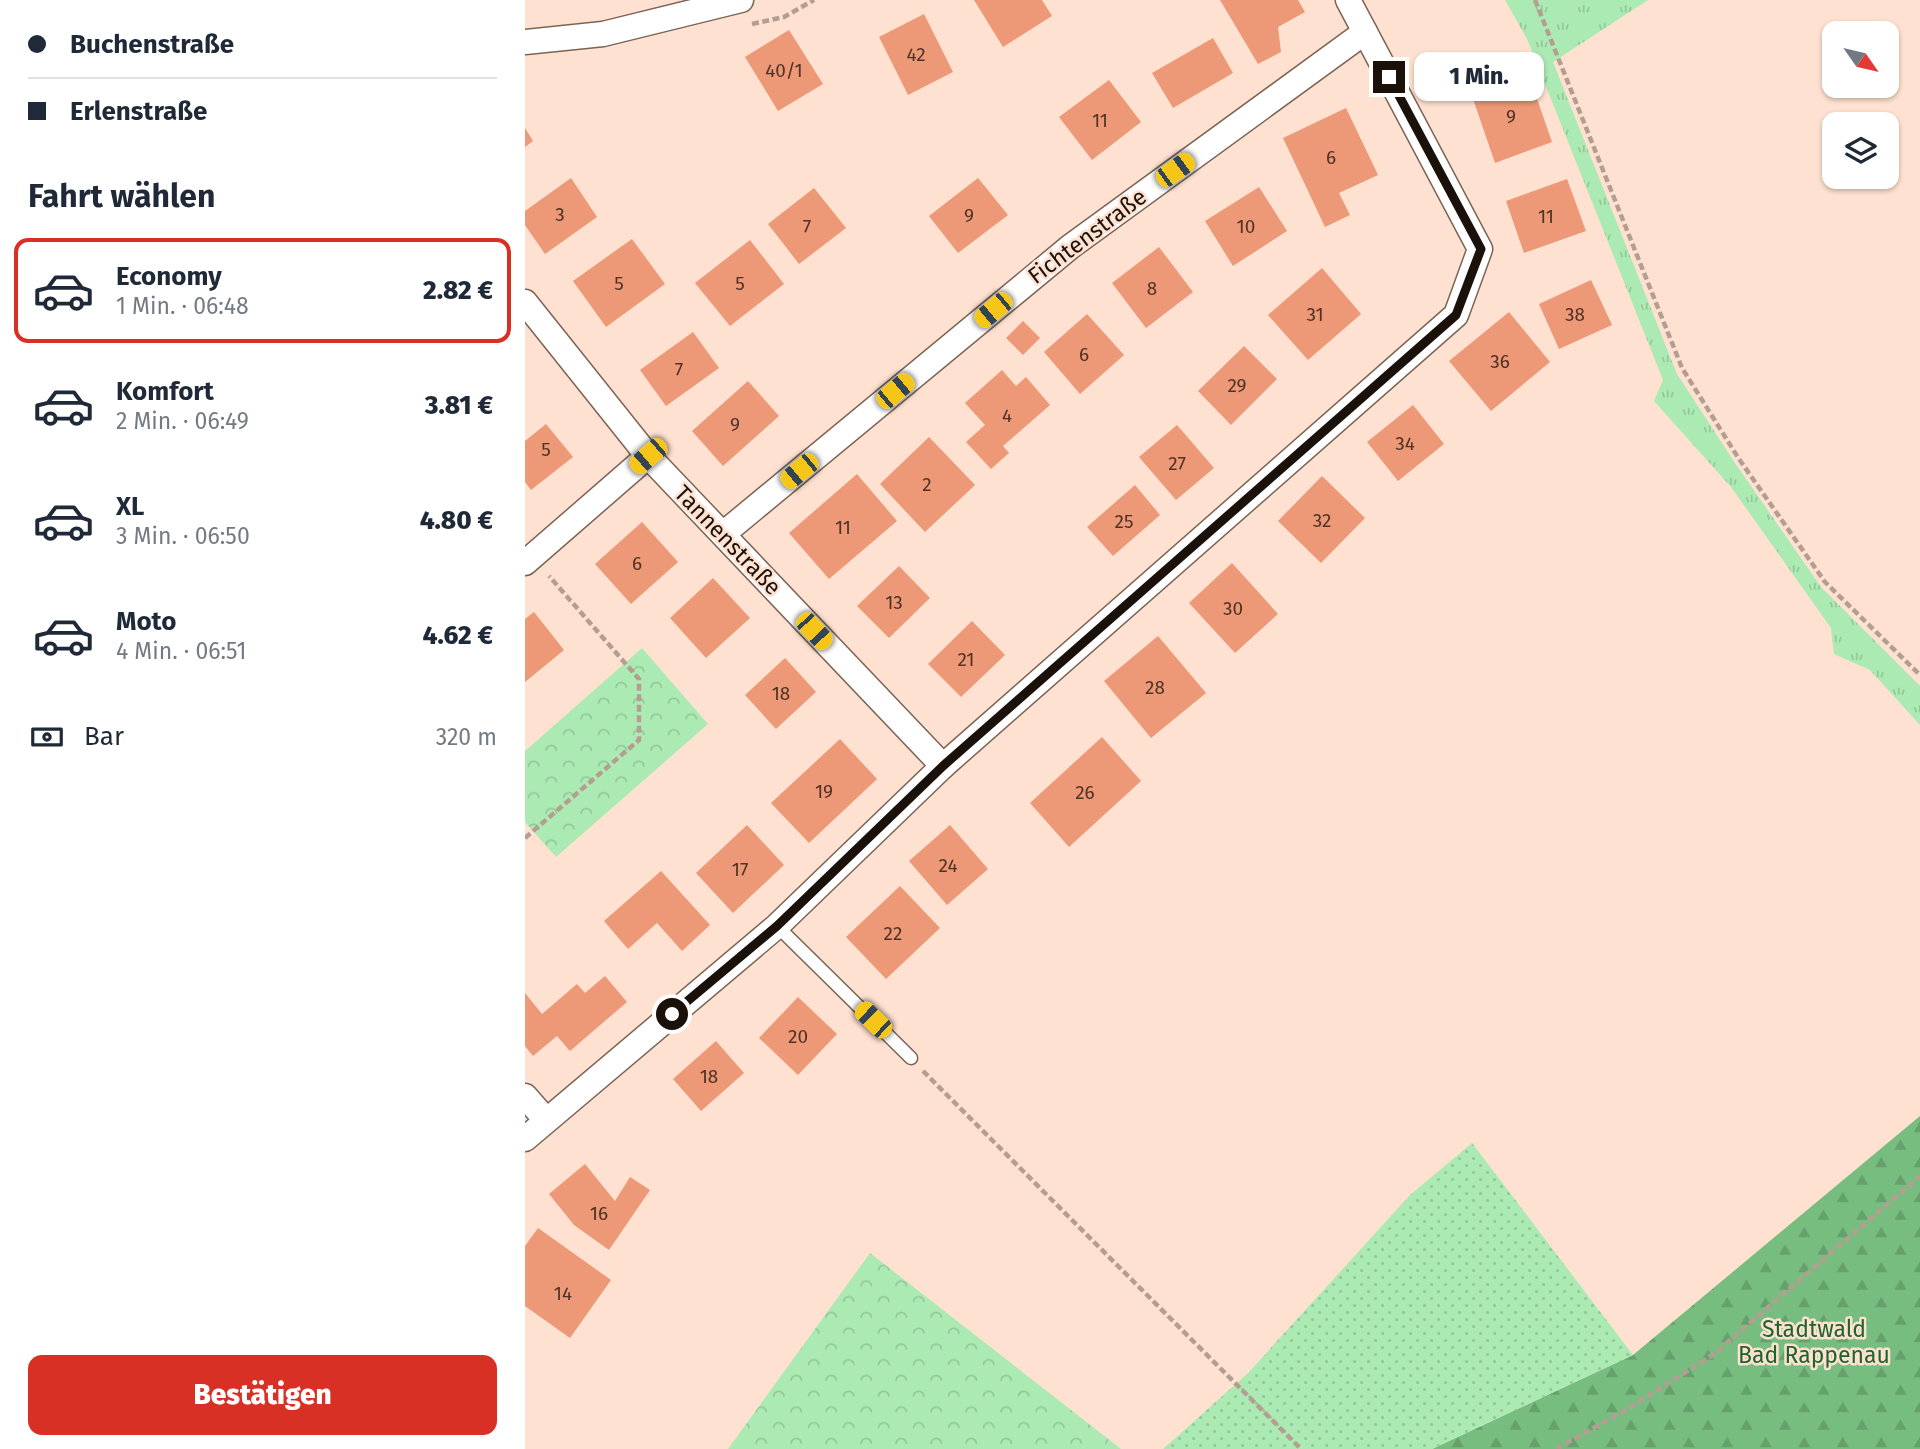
<!DOCTYPE html>
<html lang="de">
<head>
<meta charset="utf-8">
<style>
	body { margin:0; font-family:"Fira Sans",sans-serif; background:#f2f2f3; color:#1f2937; height:100vh; display:flex; flex-direction:column; font-size:26px; white-space:nowrap }
	* { box-sizing:border-box; margin:0 }
	p { font-size:23px; color:#747a83 }
	.icon { flex:none; width:38px; height:38px; fill:none; stroke:currentColor; stroke-width:2; stroke-linecap:round; stroke-linejoin:round }
	.map { position:relative; flex:1; overflow:hidden }
	.drawer { display:flex; flex-direction:column; background:#fff; width:525px }
	.drawer>* { flex:none }
	.guide { display:grid; align-content:center; height:154px; padding:0 28px; background:#fff }
	.needle { width:46px; rotate:124deg }
	.controls { position:absolute; left:1297px; top:21px; display:grid; gap:14px }
	.controls a { display:grid; place-items:center; width:77px; height:77px; border-radius:14px; background:#fff; box-shadow:0 2px 5px #0004; font-size:35px }
	.end { position:absolute; width:32px; height:32px; margin:-16px; border:9px solid #1a110b; background:#fff; box-shadow:0 0 0 4px #fff }
	.from { border-radius:50% }
	.bubble { position:absolute; height:49px; border-radius:14px; background:#fff; box-shadow:0 2px 5px #0004; font-size:23px; font-weight:800; line-height:49px; text-align:center }
	.car { position:absolute; width:21px; height:42px; margin:-21px -10px; border-radius:9px; box-shadow:0 0 5px 2px #0007; background:linear-gradient(#f5c518 24%,#345 0 40%,#f5c518 0 76%,#345 0 86%,#f5c518 0) }
	.guide b { display:flex; align-items:center; gap:24px; height:66px; font-size:26px }
	.guide b+b { border-top:2px solid #e0e1e3 }
	.guide i { width:18px; height:18px; background:#1f2937 }
	ul { padding:0; list-style:none }
	li { display:flex; align-items:center; gap:21px; height:105px; margin:0 14px 10px; padding:0 14px; border:4px solid transparent; border-radius:14px }
	li div { flex:1 }
	li b { display:block; font-size:26px }
	li em { font-style:normal; font-weight:800 }
	li.on { border-color:#d93025 }
	li>.icon { width:63px; height:63px; stroke-width:1.5 }
	h2 { padding:0 28px; font-size:32px; line-height:84px }
	.pay { display:flex; align-items:center; gap:18px; height:77px; padding:0 28px; font-size:26px }
	.pay p { margin-inline-start:auto }
	.primary-button { display:flex; gap:14px; margin-top:auto; padding:14px 28px }
	.primary-button a { flex:1; height:80px; border-radius:14px; background:#d93025; color:#fff; font-size:28px; font-weight:800; line-height:80px; text-align:center }
	main { display:flex; flex:1; min-height:0 }
	.map>svg:first-child { display:block }
</style>
</head>
<body>
<main>
<section class="drawer">
<div class="guide">
<b><i class="from"></i>Buchenstraße</b>
<b><i></i>Erlenstraße</b>
</div>
<h2>Fahrt wählen</h2>
<ul>
<li class="on"><svg class="icon" aria-label="car" viewBox="0 0 24 24"><path d="M5 17H2v-5l4-1 3-4h7l3 4 3 1v5h-3M9 17h6M6 11h13"/><circle cx="7" cy="17" r="2"/><circle cx="17" cy="17" r="2"/></svg><div><b>Economy</b><p>1 Min. · 06:48</p></div><em>2.82 €</em></li>
<li><svg class="icon" aria-label="car" viewBox="0 0 24 24"><path d="M5 17H2v-5l4-1 3-4h7l3 4 3 1v5h-3M9 17h6M6 11h13"/><circle cx="7" cy="17" r="2"/><circle cx="17" cy="17" r="2"/></svg><div><b>Komfort</b><p>2 Min. · 06:49</p></div><em>3.81 €</em></li>
<li><svg class="icon" aria-label="car" viewBox="0 0 24 24"><path d="M5 17H2v-5l4-1 3-4h7l3 4 3 1v5h-3M9 17h6M6 11h13"/><circle cx="7" cy="17" r="2"/><circle cx="17" cy="17" r="2"/></svg><div><b>XL</b><p>3 Min. · 06:50</p></div><em>4.80 €</em></li>
<li><svg class="icon" aria-label="car" viewBox="0 0 24 24"><path d="M5 17H2v-5l4-1 3-4h7l3 4 3 1v5h-3M9 17h6M6 11h13"/><circle cx="7" cy="17" r="2"/><circle cx="17" cy="17" r="2"/></svg><div><b>Moto</b><p>4 Min. · 06:51</p></div><em>4.62 €</em></li>
</ul>
<div class="pay"><svg class="icon" aria-label="cash" viewBox="0 0 24 24"><path d="M3 7h18v10H3z"/><circle cx="12" cy="12" r="2"/></svg>Bar<p>320 m</p></div>
<div class="primary-button"><a>Bestätigen</a></div>
</section>
<div class="map">
<svg width="1395" height="1449" viewBox="0 0 1395 1449">
	<defs>
		<pattern id="grass-tufts" width="24" height="20" patternUnits="userSpaceOnUse" patternTransform="scale(1.75)"><rect width="24" height="20" fill="#aceab3"/><path d="M3 7l-1-3M5 7V3M7 7l1-3M15 17l-1-3M17 17v-4M19 17l1-3" fill="none" stroke="#93c899"/></pattern>
		<pattern id="forest-firs" width="22" height="20" patternUnits="userSpaceOnUse" patternTransform="scale(1.75)"><rect width="22" height="20" fill="#77bd80"/><path d="M5 1l3.5 6h-7zM16 11l3.5 6h-7z" fill="#66a16d"/></pattern>
		<pattern id="park-crowns" width="20" height="18" patternUnits="userSpaceOnUse" patternTransform="scale(1.75)"><rect width="20" height="18" fill="#aceab3"/><path d="M2 6a3 3 0 1 1 6 0M12 15a3 3 0 1 1 6 0" fill="none" stroke="#93c899"/></pattern>
		<pattern id="garden-dots" width="8" height="8" patternUnits="userSpaceOnUse" patternTransform="scale(1.75)"><rect width="8" height="8" fill="#aceab3"/><path d="M2 2h.1M6 6h.1" fill="none" stroke="#93c899" stroke-width="1.8" stroke-linecap="round"/></pattern>
	</defs>
	<rect width="100%" height="100%" fill="#fee1d0"/>
	<!-- grass -->
	<polygon fill="url(#grass-tufts)" points="980,0 1123,0 1028,62 1152,374 1210,463 1296,587 1395,686 1395,725 1345,670 1309,654 1306,628 1206,487 1129,401 1138,380 1002,39"/>
	<!-- forest -->
	<polygon fill="url(#forest-firs)" points="1395,1116 1395,1449 907,1449 1108,1355"/>
	<!-- park -->
	<g fill="url(#park-crowns)">
		<polygon points="117,648 183,724 31,857 0,822 0,751"/>
		<polygon points="345,1253 596,1449 203,1449"/>
	</g>
	<!-- garden -->
	<polygon fill="url(#garden-dots)" points="947,1143 1108,1355 907,1449 638,1449 723,1373 885,1195"/>
	<!-- building -->
	<g fill="#ed9876">
		<polygon points="449,0 517,0 527,16 478,47"/>
		<polygon points="695,0 773,0 780,12 753,27 756,52 733,64"/>
		<polygon points="399,14 428,72 383,95 354,37"/>
		<polygon points="264,30 298,84 253,111 220,57"/>
		<polygon points="688,38 708,73 648,108 627,73"/>
		<polygon points="1002,70 1027,142 970,163 945,90"/>
		<polygon points="584,80 616,122 567,160 534,117"/>
		<polygon points="821,108 853,175 814,193 825,215 800,227 758,138"/>
		<polygon points="0,128 8,141 0,147"/>
		<polygon points="46,178 72,217 20,254 0,225 0,211"/>
		<polygon points="453,178 483,215 433,253 404,216"/>
		<polygon points="1042,179 1061,231 999,253 981,201"/>
		<polygon points="734,187 762,231 708,266 680,221"/>
		<polygon points="289,188 321,228 274,264 243,224"/>
		<polygon points="107,239 140,284 81,327 48,281"/>
		<polygon points="225,240 259,284 205,326 170,283"/>
		<polygon points="634,247 668,292 621,328 587,283"/>
		<polygon points="797,268 836,314 783,360 743,315"/>
		<polygon points="1066,280 1087,325 1034,349 1014,304"/>
		<polygon points="984,312 1025,362 966,411 924,361"/>
		<polygon points="562,314 599,355 555,394 519,352"/>
		<polygon points="498,321 515,338 498,355 481,338"/>
		<polygon points="168,332 194,368 141,406 115,370"/>
		<polygon points="719,346 752,379 706,425 673,391"/>
		<polygon points="477,370 491,386 501,377 525,405 478,446 484,453 466,469 441,442 460,425 440,403"/>
		<polygon points="223,381 254,416 198,466 167,431"/>
		<polygon points="888,405 919,444 873,481 842,442"/>
		<polygon points="21,424 48,457 6,490 0,482 0,441"/>
		<polygon points="652,425 689,468 651,500 614,457"/>
		<polygon points="404,437 450,485 400,532 355,484"/>
		<polygon points="332,474 372,521 304,579 264,533"/>
		<polygon points="797,476 840,518 796,563 753,521"/>
		<polygon points="610,485 635,515 588,556 562,527"/>
		<polygon points="117,522 153,562 106,604 70,564"/>
		<polygon points="707,563 753,614 710,653 664,603"/>
		<polygon points="374,566 405,598 364,638 332,606"/>
		<polygon points="188,578 225,618 181,658 145,618"/>
		<polygon points="9,612 39,650 0,682 0,619"/>
		<polygon points="447,621 480,655 436,697 403,664"/>
		<polygon points="633,636 681,693 626,738 579,681"/>
		<polygon points="260,658 291,692 251,729 220,695"/>
		<polygon points="577,737 616,781 544,847 505,803"/>
		<polygon points="315,739 352,779 284,843 246,803"/>
		<polygon points="222,825 259,865 208,913 171,873"/>
		<polygon points="425,825 463,869 422,905 384,861"/>
		<polygon points="136,871 185,925 157,951 132,923 103,949 79,921"/>
		<polygon points="375,886 415,928 361,979 321,937"/>
		<polygon points="80,976 102,1002 45,1051 32,1036 8,1056 0,1046 0,993 17,1014 52,984 60,993"/>
		<polygon points="273,997 312,1034 273,1075 234,1038"/>
		<polygon points="191,1041 219,1073 176,1111 148,1079"/>
		<polygon points="60,1164 90,1201 105,1177 125,1190 84,1250 49,1225 24,1194"/>
		<polygon points="13,1228 86,1280 45,1338 0,1306 0,1246"/>
	</g>
	<g fill="none" stroke-linecap="round" stroke-linejoin="round">
		<defs>
			<polyline id="lane" points="252,926 386,1058"/>
			<g id="street">
				<polyline points="0,42 78,34 216,0"/>
				<polyline points="0,302 123,456 418,766"/>
				<polyline points="198,534 545,247 840,32"/>
				<polyline points="0,563 123,456"/>
				<polyline points="0,1096 21,1120"/>
				<polyline points="0,1139 252,926 418,766 931,315 955,249 823,0"/>
			</g>
		</defs>
		<!-- lane casing -->
		<use href="#lane" stroke="#7c6354" stroke-width="15"/>
		<!-- street casing -->
		<use href="#street" stroke="#7c6354" stroke-width="27"/>
		<!-- path -->
		<g stroke="#b59e91" stroke-width="4.5" stroke-dasharray="7 3.5" stroke-linecap="butt">
			<polyline points="1010,0 1157,368 1214,459 1300,582 1395,675"/>
			<polyline points="227,24 259,17 289,0"/>
			<polyline points="0,838 114,740 114,679 24,576"/>
			<polyline points="398,1071 776,1449"/>
			<polyline points="1031,1449 1104,1408 1189,1354 1395,1176"/>
		</g>
		<!-- lane -->
		<use href="#lane" stroke="#fff" stroke-width="12"/>
		<!-- street -->
		<use href="#street" stroke="#fff" stroke-width="24"/>
	</g>
	<g fill="none" stroke-linecap="round" stroke-linejoin="round">
		<!-- route -->
		<polyline stroke="#1a110b" stroke-width="9" points="147,1014 252,926 418,766 931,315 956,249 864,77"/>
	</g>
	<g text-anchor="middle" stroke-width="5" stroke-linejoin="round" paint-order="stroke">
		<!-- number labels -->
		<g font-size="19" fill="#4f3326">
			<text x="391" y="61">42</text>
			<text x="259" y="77">40/1</text>
			<text x="986" y="123">9</text>
			<text x="575" y="127">11</text>
			<text x="806" y="164">6</text>
			<text x="35" y="221">3</text>
			<text x="444" y="222">9</text>
			<text x="1021" y="223">11</text>
			<text x="282" y="233">7</text>
			<text x="721" y="233">10</text>
			<text x="94" y="290">5</text>
			<text x="215" y="290">5</text>
			<text x="627" y="295">8</text>
			<text x="790" y="321">31</text>
			<text x="1050" y="321">38</text>
			<text x="559" y="361">6</text>
			<text x="975" y="368">36</text>
			<text x="154" y="376">7</text>
			<text x="712" y="392">29</text>
			<text x="482" y="422">4</text>
			<text x="210" y="431">9</text>
			<text x="880" y="450">34</text>
			<text x="21" y="456">5</text>
			<text x="652" y="470">27</text>
			<text x="402" y="491">2</text>
			<text x="797" y="527">32</text>
			<text x="599" y="528">25</text>
			<text x="318" y="534">11</text>
			<text x="112" y="570">6</text>
			<text x="369" y="609">13</text>
			<text x="708" y="615">30</text>
			<text x="441" y="666">21</text>
			<text x="630" y="694">28</text>
			<text x="256" y="700">18</text>
			<text x="299" y="798">19</text>
			<text x="560" y="799">26</text>
			<text x="423" y="872">24</text>
			<text x="215" y="876">17</text>
			<text x="368" y="940">22</text>
			<text x="273" y="1043">20</text>
			<text x="184" y="1083">18</text>
			<text x="74" y="1220">16</text>
			<text x="38" y="1300">14</text>
		</g>
		<!-- street labels -->
		<g font-size="23" fill="#1a110b" stroke="#fee1d0">
			<text transform="translate(562 236) rotate(-37)" y="8">Fichtenstraße</text>
			<text transform="translate(203 540) rotate(46)" y="8">Tannenstraße</text>
		</g>
		<!-- park labels -->
		<g font-size="23" fill="#1c652c" stroke="#fee1d0">
			<text x="1289" y="1337">Stadtwald<tspan x="1289" dy="26">Bad Rappenau</tspan></text>
		</g>
	</g>
</svg>
<div class="controls">
<a><svg class="needle" viewBox="-14 -14 28 28"><path d="M0-13l5 13h-10z" fill="#e53935"/><path d="M0 13l5-13h-10z" fill="#747a83"/></svg></a>
<a><svg class="icon" aria-label="layers" viewBox="0 0 24 24"><path d="M12 4l9 5-9 5-9-5zM3 14l9 5 9-5"/></svg></a>
</div>
<i class="end from" style="left:147px;top:1014px"></i>
<i class="end" style="left:864px;top:77px"></i>
<div class="bubble" style="left:889px;top:52px;width:130px">1 Min.</div>
<i class="car" style="left:650px;top:170px;rotate:54deg"></i>
<i class="car" style="left:468px;top:310px;rotate:230deg"></i>
<i class="car" style="left:370px;top:391px;rotate:50deg"></i>
<i class="car" style="left:123px;top:456px;rotate:229deg"></i>
<i class="car" style="left:274px;top:471px;rotate:230deg"></i>
<i class="car" style="left:289px;top:631px;rotate:137deg"></i>
<i class="car" style="left:348px;top:1020px;rotate:314deg"></i>
</div>
</main>
</body>
</html>
